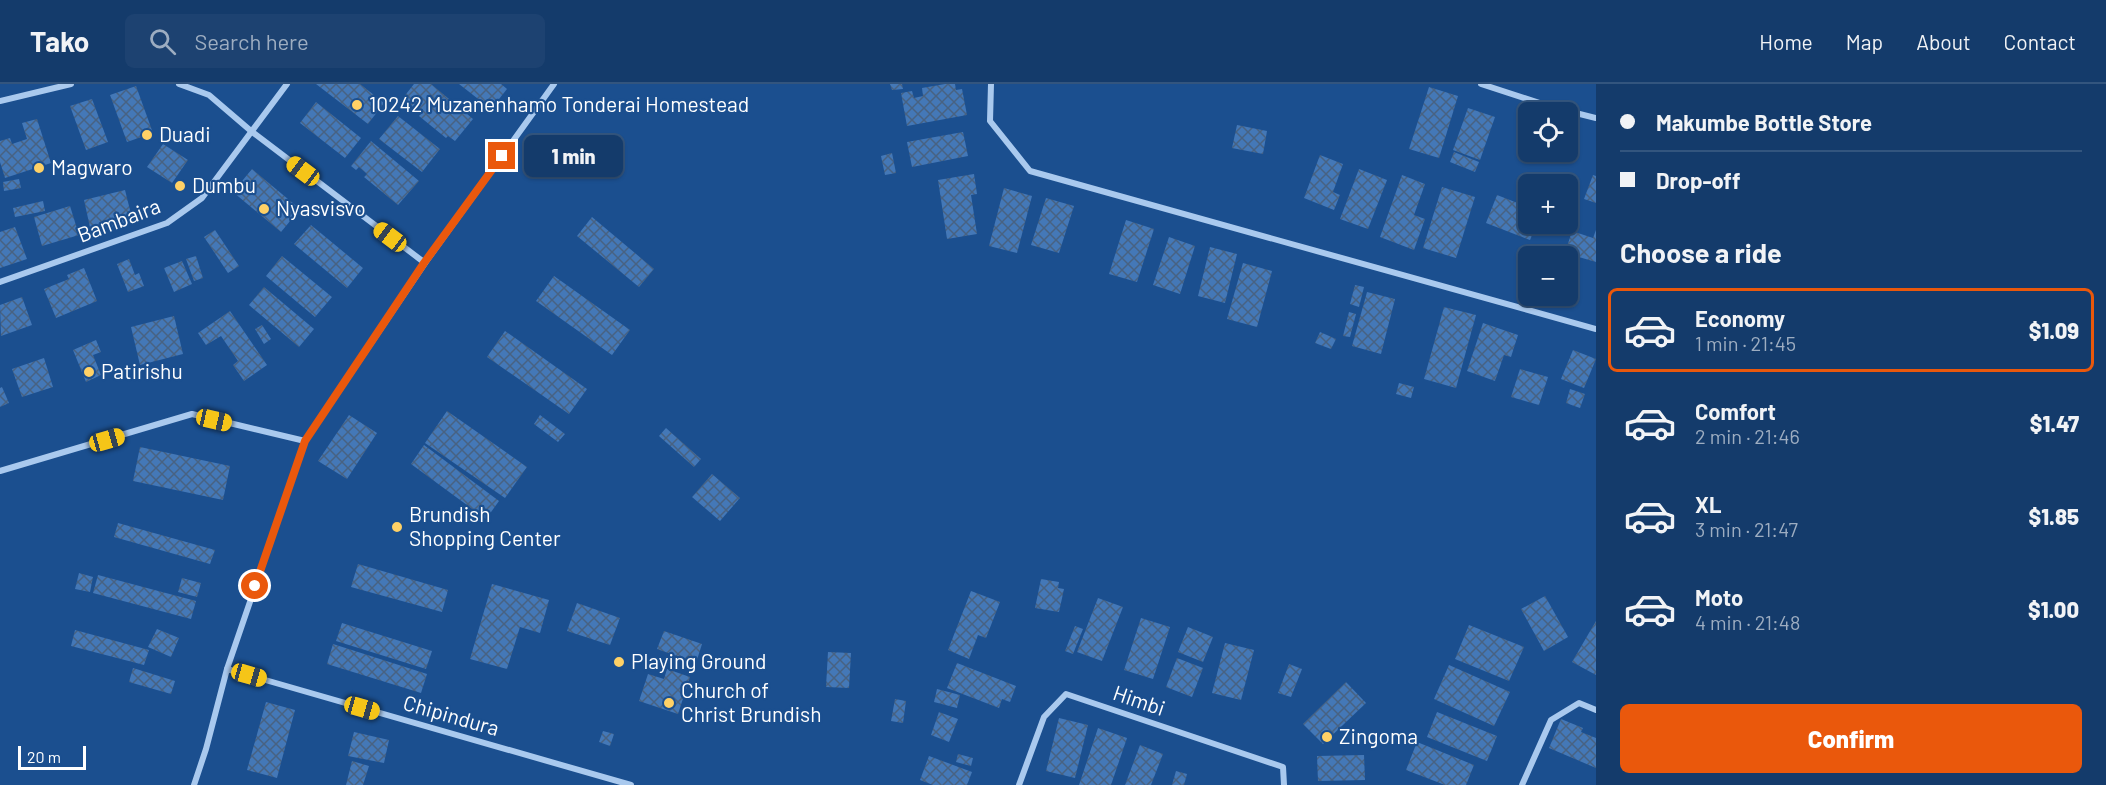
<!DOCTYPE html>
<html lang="en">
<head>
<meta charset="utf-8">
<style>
	body { margin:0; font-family:Barlow,sans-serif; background:#1d4271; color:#f1f3f6; height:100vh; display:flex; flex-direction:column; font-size:22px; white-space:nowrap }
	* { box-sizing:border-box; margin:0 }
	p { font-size:20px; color:#9dadc1 }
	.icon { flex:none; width:33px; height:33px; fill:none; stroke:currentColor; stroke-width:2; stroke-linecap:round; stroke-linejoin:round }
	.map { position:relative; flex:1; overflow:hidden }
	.sheet { display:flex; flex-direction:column; background:#143b6b; width:510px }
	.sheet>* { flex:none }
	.guide { display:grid; align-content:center; height:132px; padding:0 24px; background:#143b6b }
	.tools { position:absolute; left:1518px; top:18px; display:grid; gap:12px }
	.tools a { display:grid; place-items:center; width:60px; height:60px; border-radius:9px; background:#143b6b; box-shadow:0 2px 4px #0004,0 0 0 2px #33557e; font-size:30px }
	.scale { position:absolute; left:18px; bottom:15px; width:68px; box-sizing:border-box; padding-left:6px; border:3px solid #fff; border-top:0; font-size:16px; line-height:21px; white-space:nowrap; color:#fff; -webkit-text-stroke:4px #1b4f8f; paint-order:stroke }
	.end { position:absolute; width:27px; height:27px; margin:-14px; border:8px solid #ea580c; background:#fff; box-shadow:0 0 0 3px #fff }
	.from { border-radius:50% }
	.bubble { position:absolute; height:42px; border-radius:9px; background:#143b6b; box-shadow:0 2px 4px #0004,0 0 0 2px #33557e; font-size:20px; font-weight:800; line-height:42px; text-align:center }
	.car { position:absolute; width:18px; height:36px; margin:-18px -9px; border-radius:8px; box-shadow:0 0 4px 2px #0007; background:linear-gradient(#f5c518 24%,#345 0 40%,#f5c518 0 76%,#345 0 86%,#f5c518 0) }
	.guide b { display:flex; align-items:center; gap:21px; height:57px; font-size:22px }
	.guide b+b { border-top:2px solid #33557e }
	.guide i { width:15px; height:15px; background:#f1f3f6 }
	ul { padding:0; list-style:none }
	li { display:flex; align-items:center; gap:18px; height:84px; margin:0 12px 9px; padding:0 12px; border:3px solid transparent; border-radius:9px }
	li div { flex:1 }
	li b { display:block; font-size:22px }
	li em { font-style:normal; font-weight:800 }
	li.current { border-color:#ea580c }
	li>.icon { width:54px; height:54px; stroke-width:1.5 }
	h2 { padding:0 24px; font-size:27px; line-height:72px }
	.button { display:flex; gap:12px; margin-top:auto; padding:12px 24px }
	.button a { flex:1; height:69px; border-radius:9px; background:#ea580c; color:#fff; font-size:24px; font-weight:800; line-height:69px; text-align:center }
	header { display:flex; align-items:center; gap:36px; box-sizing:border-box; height:84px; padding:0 30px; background:#143b6b; border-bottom:2px solid #33557e }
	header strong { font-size:28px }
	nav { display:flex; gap:33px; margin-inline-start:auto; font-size:21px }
	.search { width:420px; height:54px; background:#1d4271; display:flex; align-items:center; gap:15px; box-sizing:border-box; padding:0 21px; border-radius:9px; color:#9dadc1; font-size:22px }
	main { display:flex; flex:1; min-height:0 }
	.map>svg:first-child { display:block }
</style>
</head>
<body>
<header>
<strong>Tako</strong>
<div class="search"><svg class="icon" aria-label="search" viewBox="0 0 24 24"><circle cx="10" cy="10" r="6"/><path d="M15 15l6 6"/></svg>Search here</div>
<nav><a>Home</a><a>Map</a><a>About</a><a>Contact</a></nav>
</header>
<main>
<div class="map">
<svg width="1596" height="701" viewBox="0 0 1596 701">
	<defs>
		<pattern id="building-cross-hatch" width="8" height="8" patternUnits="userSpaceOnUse" patternTransform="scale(1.5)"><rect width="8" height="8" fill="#4478b7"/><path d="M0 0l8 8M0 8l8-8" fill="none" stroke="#486282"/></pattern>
	</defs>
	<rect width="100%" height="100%" fill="#1b4f8f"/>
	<!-- building -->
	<g fill="url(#building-cross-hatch)">
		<polygon points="316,0 360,0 384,19 368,40"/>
		<polygon points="414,0 431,0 473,35 455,57 448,52 446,54 419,32 421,30 403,14"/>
		<polygon points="459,0 501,0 507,5 491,25"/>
		<polygon points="890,0 902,0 903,5 892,6"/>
		<polygon points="945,0 955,0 956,6 962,5 967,31 907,42 901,9 912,7 914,14 923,12 922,4"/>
		<polygon points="136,2 153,49 127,58 110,11"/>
		<polygon points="1429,3 1458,12 1439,74 1409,65"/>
		<polygon points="92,15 108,58 86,66 70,22"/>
		<polygon points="316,18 361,54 345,74 300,39"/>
		<polygon points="1468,24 1495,33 1480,76 1453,66"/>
		<polygon points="398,32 440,65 422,88 379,55"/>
		<polygon points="37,35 51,79 5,94 0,78 0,57 10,54 12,60 27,55 22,39"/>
		<polygon points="1237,41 1267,47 1263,70 1232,64"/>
		<polygon points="963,48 968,72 912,83 907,58"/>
		<polygon points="371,57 419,97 398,121 364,93 367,90 359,83 356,86 351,82"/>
		<polygon points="163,60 188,76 172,99 147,83"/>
		<polygon points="1454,68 1479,78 1475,88 1450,78"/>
		<polygon points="892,69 896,89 885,91 881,72"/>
		<polygon points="1320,71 1343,80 1333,108 1340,111 1334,126 1304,114"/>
		<polygon points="252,85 300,125 281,148 233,108"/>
		<polygon points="1359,85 1387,96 1368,145 1340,135"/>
		<polygon points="974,90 977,110 971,111 977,150 947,155 938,96"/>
		<polygon points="1402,91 1425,100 1414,131 1425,135 1414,166 1380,153"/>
		<polygon points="1593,91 1596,92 1596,119 1584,115"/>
		<polygon points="19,95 21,104 4,107 3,98"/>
		<polygon points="1442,103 1475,113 1456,174 1423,164"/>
		<polygon points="1004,104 1032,112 1017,169 989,162"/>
		<polygon points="125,106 133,138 91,148 84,116"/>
		<polygon points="1497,111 1528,123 1528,140 1537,140 1530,156 1486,139"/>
		<polygon points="1046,114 1074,122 1059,169 1031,161"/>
		<polygon points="43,117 45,127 15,133 13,124"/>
		<polygon points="70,122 79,151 42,162 34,133"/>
		<polygon points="592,133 654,185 639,203 577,152"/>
		<polygon points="1126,136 1154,145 1137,198 1109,190"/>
		<polygon points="311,141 363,184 347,204 294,160"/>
		<polygon points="15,143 27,175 0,184 0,148"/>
		<polygon points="215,146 239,182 228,189 204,153"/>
		<polygon points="1596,146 1596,178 1565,169 1572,147 1593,154"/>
		<polygon points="1169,153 1195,162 1180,210 1153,201"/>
		<polygon points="1210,163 1237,170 1225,219 1198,212"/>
		<polygon points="196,172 203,194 194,197 186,175"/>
		<polygon points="282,172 332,213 315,233 266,192"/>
		<polygon points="129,175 135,191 139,189 144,202 128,208 117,180"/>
		<polygon points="182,177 192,200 174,208 164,184"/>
		<polygon points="1243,179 1272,187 1257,243 1227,235"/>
		<polygon points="84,184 97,217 56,234 44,205 69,195 67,191"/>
		<polygon points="554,192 630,246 612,271 536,217"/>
		<polygon points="1355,201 1364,203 1359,223 1350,220"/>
		<polygon points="264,203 314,245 299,263 249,221"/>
		<polygon points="1367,208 1395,215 1381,270 1352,262"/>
		<polygon points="22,213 32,241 1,252 0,221"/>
		<polygon points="1444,223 1476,231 1456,304 1424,295"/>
		<polygon points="230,227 267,281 244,297 233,281 238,277 221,252 206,261 198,249"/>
		<polygon points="1349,228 1356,230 1350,253 1343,252"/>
		<polygon points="174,232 183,270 140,281 131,243"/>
		<polygon points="1483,239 1518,251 1511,273 1504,271 1495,297 1467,287"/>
		<polygon points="262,241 271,255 264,260 255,245"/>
		<polygon points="505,247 587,305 569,330 487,273"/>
		<polygon points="1320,248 1336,255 1331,265 1315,259"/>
		<polygon points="96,256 101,268 93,271 101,291 86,298 73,266"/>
		<polygon points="1573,266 1596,275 1584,304 1561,295"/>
		<polygon points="44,274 53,303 22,313 12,285"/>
		<polygon points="1520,285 1548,293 1539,321 1511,313"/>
		<polygon points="1399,299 1414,303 1411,314 1396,310"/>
		<polygon points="2,303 9,319 0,323 0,304"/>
		<polygon points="1570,305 1585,310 1580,324 1566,319"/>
		<polygon points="447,327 527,383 505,414 425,359"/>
		<polygon points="349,331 377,349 347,395 318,377"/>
		<polygon points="540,331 565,350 558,358 534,340"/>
		<polygon points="666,344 701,375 694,383 659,352"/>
		<polygon points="424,361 499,417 486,435 411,380"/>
		<polygon points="140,363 230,382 223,416 133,397"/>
		<polygon points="712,390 740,414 720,437 692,413"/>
		<polygon points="118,439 215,466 210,480 114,453"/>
		<polygon points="358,480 448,506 442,528 351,503"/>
		<polygon points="79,489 93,493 90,508 75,505"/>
		<polygon points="98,491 196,517 191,535 93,509"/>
		<polygon points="182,494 201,499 197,513 178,508"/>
		<polygon points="1041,495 1059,498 1058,504 1064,505 1059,528 1035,524"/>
		<polygon points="492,500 549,516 540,549 520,543 507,585 470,575"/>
		<polygon points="971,507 1000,518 986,554 978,551 969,575 948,566"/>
		<polygon points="1545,512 1568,553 1544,567 1521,525"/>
		<polygon points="1098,514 1123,523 1102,577 1077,568"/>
		<polygon points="577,519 620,534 610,561 567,547"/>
		<polygon points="1141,534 1170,543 1153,595 1124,586"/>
		<polygon points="1596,537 1596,591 1572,578"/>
		<polygon points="342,539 432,567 426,585 336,557"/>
		<polygon points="1469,541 1524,563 1509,597 1455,575"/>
		<polygon points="1075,542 1083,545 1073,570 1065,567"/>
		<polygon points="1188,543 1213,553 1203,578 1178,568"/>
		<polygon points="157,545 179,554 171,573 148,563"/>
		<polygon points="75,546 149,566 144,581 71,562"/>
		<polygon points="664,547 702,560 696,579 657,565"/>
		<polygon points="1225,559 1254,566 1241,616 1212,609"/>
		<polygon points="333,560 427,590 421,609 327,580"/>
		<polygon points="828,568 851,569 849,604 826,603"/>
		<polygon points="1177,574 1203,584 1192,613 1166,603"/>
		<polygon points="957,579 1016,602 1010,618 1002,615 999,624 947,604"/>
		<polygon points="1289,580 1302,585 1291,613 1278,609"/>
		<polygon points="1449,581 1510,608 1494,642 1434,615"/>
		<polygon points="133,584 175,597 171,610 129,598"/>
		<polygon points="667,585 690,593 678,630 639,617 648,590 664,595"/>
		<polygon points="1346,598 1366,619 1323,660 1303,640"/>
		<polygon points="937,605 960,611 957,624 934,618"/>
		<polygon points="895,615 906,617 903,639 891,637"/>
		<polygon points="266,618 295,626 277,694 247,686"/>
		<polygon points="939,628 958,635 949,658 931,651"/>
		<polygon points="1437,628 1497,652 1487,677 1427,653"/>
		<polygon points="1059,634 1088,641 1075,694 1046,687"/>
		<polygon points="1561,635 1583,644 1581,648 1596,654 1596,684 1549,664"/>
		<polygon points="1098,644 1127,654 1111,701 1079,701"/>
		<polygon points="603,647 614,650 610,662 599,658"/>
		<polygon points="354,648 389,656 384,679 348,672"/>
		<polygon points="1417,658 1474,681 1466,701 1445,701 1406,686"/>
		<polygon points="1140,661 1163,670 1151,701 1125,701"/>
		<polygon points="958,670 973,674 971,682 956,678"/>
		<polygon points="1364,671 1365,696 1318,697 1317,672"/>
		<polygon points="929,672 972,688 967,701 933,701 920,696"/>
		<polygon points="352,677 369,682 363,701 346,701"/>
		<polygon points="1176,687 1187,690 1184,701 1172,701"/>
	</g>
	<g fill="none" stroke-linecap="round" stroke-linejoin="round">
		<!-- street -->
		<g stroke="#a9c9ee" stroke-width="6">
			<polyline points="179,0 209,11 251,47 425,179"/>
			<polyline points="991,0 990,37 1030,87 1596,245"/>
			<polyline points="1481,0 1552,23 1596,34"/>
			<polyline points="0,17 71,0"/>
			<polyline points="0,198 167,139 202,114 287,0"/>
			<polyline points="0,387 192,330 305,357"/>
			<polyline points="227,585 631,701"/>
			<polyline points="194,701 206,665 227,585 305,357 425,179 554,0"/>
			<polyline points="1019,701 1044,633 1066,610 1283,683 1284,701"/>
			<polyline points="1522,701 1551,636 1579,619 1596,626"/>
		</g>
	</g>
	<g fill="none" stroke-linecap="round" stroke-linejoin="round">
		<!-- route -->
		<polyline stroke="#ea580c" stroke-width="8" points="255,502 305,357 424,179 502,72"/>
	</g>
	<!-- markers -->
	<g fill="#ffd166" stroke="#1b4f8f" stroke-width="2">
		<circle cx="357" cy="21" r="6"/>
		<circle cx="147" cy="51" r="6"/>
		<circle cx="39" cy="84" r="6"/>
		<circle cx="180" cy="102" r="6"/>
		<circle cx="264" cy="125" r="6"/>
		<circle cx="89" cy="288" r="6"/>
		<circle cx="397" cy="443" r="6"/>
		<circle cx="619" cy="578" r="6"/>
		<circle cx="669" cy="619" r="6"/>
		<circle cx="1327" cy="653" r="6"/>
	</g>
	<g text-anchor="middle" stroke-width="4.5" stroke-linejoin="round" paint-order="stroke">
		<!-- poi labels -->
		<g font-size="21" fill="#fff" stroke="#1b4f8f" text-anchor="start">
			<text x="369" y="28">10242 Muzanenhamo Tonderai Homestead</text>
			<text x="159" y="58">Duadi</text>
			<text x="51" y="91">Magwaro</text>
			<text x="192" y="109">Dumbu</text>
			<text x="276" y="132">Nyasvisvo</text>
			<text x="101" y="295">Patirishu</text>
			<text x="409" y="438">Brundish<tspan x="409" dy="24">Shopping Center</tspan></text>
			<text x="631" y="585">Playing Ground</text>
			<text x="681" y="614">Church of<tspan x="681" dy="24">Christ Brundish</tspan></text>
			<text x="1339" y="660">Zingoma</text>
		</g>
		<!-- street labels -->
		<g font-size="21" fill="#fff" stroke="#1b4f8f">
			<text transform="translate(119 137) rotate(-21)" y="7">Bambaira</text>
			<text transform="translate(1139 617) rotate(19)" y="7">Himbi</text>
			<text transform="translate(451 632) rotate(16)" y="7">Chipindura</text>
		</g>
	</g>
</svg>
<div class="tools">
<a><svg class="icon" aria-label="locate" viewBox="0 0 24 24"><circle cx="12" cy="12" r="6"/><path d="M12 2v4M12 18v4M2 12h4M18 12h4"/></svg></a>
<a>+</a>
<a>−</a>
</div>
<div class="scale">20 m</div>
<i class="end from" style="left:255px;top:502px"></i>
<i class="end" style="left:502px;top:72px"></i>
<div class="bubble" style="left:524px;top:51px;width:99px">1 min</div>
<i class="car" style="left:303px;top:87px;rotate:307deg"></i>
<i class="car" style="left:390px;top:153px;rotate:307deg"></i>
<i class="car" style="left:214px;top:336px;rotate:103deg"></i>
<i class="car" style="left:107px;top:356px;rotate:74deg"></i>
<i class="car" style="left:249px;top:591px;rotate:106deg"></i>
<i class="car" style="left:362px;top:624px;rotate:106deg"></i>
</div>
<section class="sheet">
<div class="guide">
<b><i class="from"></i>Makumbe Bottle Store</b>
<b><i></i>Drop-off</b>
</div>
<h2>Choose a ride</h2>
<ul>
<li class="current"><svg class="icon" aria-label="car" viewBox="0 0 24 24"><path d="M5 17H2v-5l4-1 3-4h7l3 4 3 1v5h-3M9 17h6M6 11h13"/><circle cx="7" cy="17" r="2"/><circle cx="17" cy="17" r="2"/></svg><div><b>Economy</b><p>1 min · 21:45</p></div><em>$1.09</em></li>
<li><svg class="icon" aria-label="car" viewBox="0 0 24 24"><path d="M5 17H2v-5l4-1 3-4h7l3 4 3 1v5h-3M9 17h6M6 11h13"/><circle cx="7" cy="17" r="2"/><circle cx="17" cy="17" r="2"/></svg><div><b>Comfort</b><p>2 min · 21:46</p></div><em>$1.47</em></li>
<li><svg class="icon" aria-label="car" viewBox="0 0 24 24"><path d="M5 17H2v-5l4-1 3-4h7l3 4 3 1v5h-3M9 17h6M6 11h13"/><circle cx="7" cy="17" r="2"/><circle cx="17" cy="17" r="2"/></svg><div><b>XL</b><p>3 min · 21:47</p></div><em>$1.85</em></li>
<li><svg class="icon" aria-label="car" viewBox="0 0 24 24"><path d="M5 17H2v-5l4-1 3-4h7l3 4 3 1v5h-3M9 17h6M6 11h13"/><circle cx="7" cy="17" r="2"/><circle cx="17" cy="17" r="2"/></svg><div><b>Moto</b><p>4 min · 21:48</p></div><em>$1.00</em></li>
</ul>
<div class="button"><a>Confirm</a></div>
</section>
</main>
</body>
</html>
